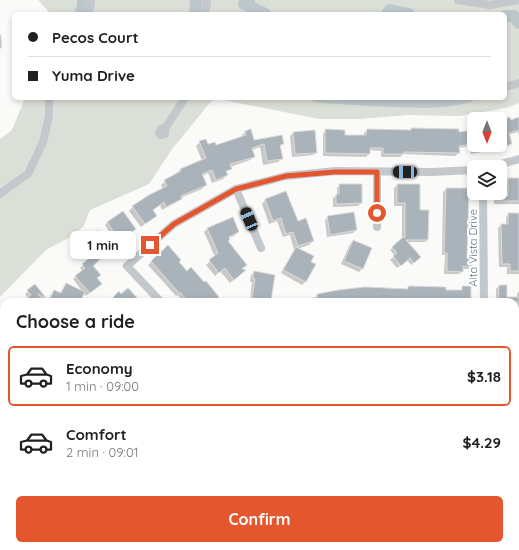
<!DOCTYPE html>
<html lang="en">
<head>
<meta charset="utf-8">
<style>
	body { margin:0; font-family:Quicksand,sans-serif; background:#f2f2f2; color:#202124; height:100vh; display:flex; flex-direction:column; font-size:15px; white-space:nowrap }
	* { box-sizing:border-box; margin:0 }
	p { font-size:13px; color:#757577 }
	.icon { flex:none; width:22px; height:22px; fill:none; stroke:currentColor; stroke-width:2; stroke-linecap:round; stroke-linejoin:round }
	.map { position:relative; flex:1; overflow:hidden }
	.sheet { position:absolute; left:0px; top:298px; width:519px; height:252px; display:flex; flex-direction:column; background:#fff; border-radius:12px 12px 0 0; box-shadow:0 2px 6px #0003 }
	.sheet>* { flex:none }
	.guide { position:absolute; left:12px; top:12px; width:495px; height:88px; border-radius:6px; box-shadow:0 2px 6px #0003; display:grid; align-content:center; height:88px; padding:0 16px; background:#fff }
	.needle { width:26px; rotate:180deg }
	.controls { position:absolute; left:467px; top:112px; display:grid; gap:8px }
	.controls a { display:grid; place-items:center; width:40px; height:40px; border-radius:6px; background:#fff; box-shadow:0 2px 6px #0003; font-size:20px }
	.end { position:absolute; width:18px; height:18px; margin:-9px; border:5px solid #e4572e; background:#fff; box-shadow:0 0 0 2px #fff }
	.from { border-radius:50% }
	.bubble { position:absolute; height:28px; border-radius:6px; background:#fff; box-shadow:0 2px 6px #0003; font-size:13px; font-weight:800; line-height:28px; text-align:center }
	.car { position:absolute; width:12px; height:24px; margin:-12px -6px; border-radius:5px; box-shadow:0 0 3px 1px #0007; background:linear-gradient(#222 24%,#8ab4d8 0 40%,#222 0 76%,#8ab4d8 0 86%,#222 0) }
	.guide b { display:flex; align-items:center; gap:14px; height:38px; font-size:15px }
	.guide b+b { border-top:1px solid #e0e0e0 }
	.guide i { width:10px; height:10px; background:#202124 }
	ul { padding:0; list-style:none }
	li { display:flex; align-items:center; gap:12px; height:60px; margin:0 8px 6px; padding:0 8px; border:2px solid transparent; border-radius:6px }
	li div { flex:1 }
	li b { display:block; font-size:15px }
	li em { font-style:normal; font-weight:800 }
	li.selected { border-color:#e4572e }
	li>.icon { width:36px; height:36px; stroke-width:1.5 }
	h2 { padding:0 16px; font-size:18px; line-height:48px }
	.button { display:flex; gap:8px; margin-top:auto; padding:8px 16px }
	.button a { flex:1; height:46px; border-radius:6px; background:#e4572e; color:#fff; font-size:16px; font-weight:800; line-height:46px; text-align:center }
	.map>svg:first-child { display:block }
</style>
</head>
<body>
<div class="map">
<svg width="519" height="550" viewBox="0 0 519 550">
	<rect width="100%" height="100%" fill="#fafaf8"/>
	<!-- green -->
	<g fill="#dadfd7">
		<polygon points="38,0 519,0 519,103 506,108 460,116 407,115 359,119 319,119 214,98 172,149 149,184 90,210 84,226 72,236 46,250 0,297 0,139 12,130 25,98 505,98 505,14 51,14"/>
		<polygon points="90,546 297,546 290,550 87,550"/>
	</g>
	<!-- shadow -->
	<g fill="#0003">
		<polygon points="0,35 1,35 2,47 0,49"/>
		<polygon points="519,118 519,136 518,132 508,135 511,144 507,147 471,154 470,146 458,148 459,153 455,156 403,154 400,157 381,157 381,151 369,150 369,154 366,157 323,156 323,134 326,130 344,136 364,136 364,133 367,130 458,130 458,133 474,131 474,145 500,145 500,121 510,121"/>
		<polygon points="246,131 253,141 283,144 280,147 281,159 278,162 263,165 260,147 252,150 254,157 250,160 230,167 230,168 226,172 227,175 223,179 212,183 208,173 202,176 206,185 202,189 180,198 177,202 162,210 160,205 152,210 152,219 141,227 129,211 133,207 163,189 161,185 180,170 202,161 196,146 200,142 207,145 215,146 242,137 242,135"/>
		<polygon points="293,133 316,152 313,155 292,157 290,136"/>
		<polygon points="508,179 519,179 519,204 494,204 494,200 497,197 505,197 505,182"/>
		<polygon points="340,185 361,203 358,206 333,207 333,198 337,195 337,188"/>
		<polygon points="397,185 419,211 428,239 425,242 407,242 420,257 411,265 407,260 397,268 390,260 395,256 390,250 402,240 402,206 394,206 394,188"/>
		<polygon points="446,189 466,259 471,266 468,269 462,269 462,271 459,274 444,274 445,255 442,255 443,192"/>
		<polygon points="286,192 297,222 313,241 309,245 297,249 310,262 315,265 305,282 302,285 281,273 294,250 290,235 283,237 277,221 269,224 262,204 265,200"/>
		<polygon points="509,214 519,214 519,274 507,274 507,267 499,267 498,228 501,225 506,225 506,217"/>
		<polygon points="328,217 356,230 353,233 327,237 325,220"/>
		<polygon points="107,223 135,229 117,243 105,225"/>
		<polygon points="208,228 238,232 234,236 228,238 227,242 241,274 230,283 220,271 215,276 206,265 215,257 204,232"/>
		<polygon points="98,231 92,266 100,275 96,279 98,286 86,296 84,292 79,302 24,302 28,298 25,294 35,285 48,302 51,294 54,291 60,293 66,284 83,292 73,279 83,271 80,268 92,258 82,247"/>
		<polygon points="353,241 371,249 362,269 359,272 341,264 350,244"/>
		<polygon points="168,247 187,272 219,302 183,302 178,295 176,296 148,265"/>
		<polygon points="254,272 270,300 268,302 250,301 252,282 250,282 251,275"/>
		<polygon points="499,286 506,297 517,298 517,294 519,291 519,317 515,317 515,302 496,302 496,289"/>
		<polygon points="119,293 121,295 140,302 111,302 110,301"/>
		<polygon points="4,318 4,351 0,354 0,321"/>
		<rect x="515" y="347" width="4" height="17"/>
		<rect x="515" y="390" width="4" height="24"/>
		<polygon points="0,439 4,444 0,449"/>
		<rect x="515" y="444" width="4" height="21"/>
		<polygon points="0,450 4,454 4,485 0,481"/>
		<rect x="515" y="488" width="4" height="25"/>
		<polygon points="0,502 4,508 4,541 0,537"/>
		<polygon points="515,544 519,544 519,550 398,550 399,546 515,546"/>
		<polygon points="8,546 36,546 39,550 12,550"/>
		<polygon points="368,546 385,546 385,550 367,550"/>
	</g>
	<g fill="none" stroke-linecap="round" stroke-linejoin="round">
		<!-- river -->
		<g stroke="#bbc7cb" stroke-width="12">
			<polyline points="249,0 244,4 265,14"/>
			<polyline points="80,14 83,6 83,0"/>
			<polyline points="195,14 196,0"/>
			<polyline points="387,14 390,10 409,14"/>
			<polyline points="505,16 514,16 519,23"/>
		</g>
	</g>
	<!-- building -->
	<g fill="#aab3b9" stroke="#dcdcda">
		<polygon points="510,117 511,120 519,117 519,130 509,133 512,144 500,147 500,120"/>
		<polygon points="411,128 459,129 459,132 474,130 474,144 459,146 460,153 404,152 404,154 383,154 383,148 370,148 370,154 325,153 325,129 345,130 345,135 366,135 367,129 411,130"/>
		<polygon points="251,129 254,140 282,135 284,144 280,145 283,159 267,161 264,144 252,148 255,157 230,164 232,169 226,171 228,175 216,180 212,170 202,174 207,185 181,196 182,199 166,207 164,202 153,210 157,216 145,224 132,206 149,195 167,186 164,180 181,171 180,169 206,158 199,141 206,139 208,144 215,142 216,145 246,135 245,131"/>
		<polygon points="315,130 317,153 295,154 293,132"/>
		<polygon points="473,145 496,145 496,148 474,151"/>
		<polygon points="508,178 519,178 519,201 496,201 496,196 508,196"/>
		<polygon points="339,184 362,184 362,203 336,204 336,194 339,194"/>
		<polygon points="397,184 420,184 420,210 429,210 428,240 406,240 421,257 414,263 410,258 401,266 393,256 397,253 392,247 403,237 405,238 405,203 397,203"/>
		<polygon points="446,188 469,188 467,258 472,258 472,267 463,266 463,272 447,271 447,253 444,253"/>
		<polygon points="286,191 298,221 306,218 314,241 298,246 293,232 286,234 281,218 273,221 265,199"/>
		<polygon points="123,211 136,229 120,241 107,222"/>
		<polygon points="354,212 357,230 330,235 327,216"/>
		<polygon points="508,213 519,213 519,271 510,271 510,264 502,264 501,224 508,224"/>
		<polygon points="233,217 239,232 229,237 230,240 228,241 247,265 242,269 246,270 234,280 225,268 219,273 209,260 218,253 207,228"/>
		<polygon points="98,230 114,246 93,266 101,275 97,278 102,284 90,293 75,276 85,268 82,264 94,254 84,244"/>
		<polygon points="353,240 372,248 363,269 344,261"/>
		<polygon points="168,245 181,260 179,262 187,271 191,267 204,282 206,281 219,297 213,302 188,302 181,293 180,294 151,261"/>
		<polygon points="296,247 314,256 311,262 316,264 306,282 283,270"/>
		<polygon points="254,271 275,275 271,301 252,298 255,279 253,279"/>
		<polygon points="66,283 85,292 80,302 56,302 50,299 54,290 61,293"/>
		<polygon points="35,284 46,298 38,294 44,302 22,302 31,295 27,290"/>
		<polygon points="499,285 507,285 507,297 519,297 519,302 498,302"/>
		<polygon points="408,286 446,287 446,290 462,290 462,286 471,286 471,302 305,302 305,300 317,297 317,294 338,290 365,287 408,289"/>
		<polygon points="128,288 141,302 112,302 116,299 113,297 119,291 121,294"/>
	</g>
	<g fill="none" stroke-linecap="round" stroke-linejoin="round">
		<!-- path -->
		<g stroke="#bbbfc2" stroke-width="1" stroke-dasharray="2 2" stroke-linecap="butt">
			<polyline points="96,550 101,546"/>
			<polyline points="265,550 270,546"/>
		</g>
		<!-- minor -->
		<g stroke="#c3c8cc" stroke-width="8">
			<polyline points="458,0 490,5 519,0"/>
			<polyline points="88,14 90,9 91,0"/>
			<polyline points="204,14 207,4 206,0"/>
			<polyline points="505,87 519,83"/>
			<path d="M316 98C343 101 370 102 396 103 421 104 447 105 470 98"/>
			<polyline points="166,127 165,134 161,135 159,133 161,129 166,127 185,98"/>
			<polyline points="490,167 519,159"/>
			<polyline points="377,172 377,227"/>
			<polyline points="236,189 261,248"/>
			<polyline points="483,193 484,302"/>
			<polyline points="0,194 9,187 28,174 43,142 49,116 49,98"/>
			<polyline points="161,302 127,266 174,224 236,189 286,176 335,171 432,172 474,170"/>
			<polyline points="515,331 519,331"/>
			<polyline points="0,378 4,374"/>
			<polyline points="515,380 519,380"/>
			<polyline points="0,414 4,419"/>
			<polyline points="515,426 519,426"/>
			<polyline points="515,479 519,479"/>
			<polyline points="515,526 519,526"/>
			<polyline points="333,546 335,550"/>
			<polyline points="392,546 392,550"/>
			<polyline points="82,550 84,546"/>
			<polyline points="300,550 307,546"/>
		</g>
	</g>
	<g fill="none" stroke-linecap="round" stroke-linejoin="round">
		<!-- route -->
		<polyline stroke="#e4572e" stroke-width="5" points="150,245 174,224 236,189 286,176 335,172 377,172 377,213"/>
	</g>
	<g text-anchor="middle" stroke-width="4" stroke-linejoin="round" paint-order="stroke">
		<!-- street labels -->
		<g font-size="11" fill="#657683" stroke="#fff">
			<text transform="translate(473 248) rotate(-90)" y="4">Alta Vista Drive</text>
		</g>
	</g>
</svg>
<div class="controls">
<a><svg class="needle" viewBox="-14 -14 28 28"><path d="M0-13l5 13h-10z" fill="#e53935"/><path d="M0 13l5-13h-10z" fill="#757577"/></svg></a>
<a><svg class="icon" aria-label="layers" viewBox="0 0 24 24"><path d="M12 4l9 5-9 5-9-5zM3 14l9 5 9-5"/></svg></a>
</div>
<i class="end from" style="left:377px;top:213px"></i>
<i class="end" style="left:150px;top:245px"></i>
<div class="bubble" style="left:70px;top:231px;width:66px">1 min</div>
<i class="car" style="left:405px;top:172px;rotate:270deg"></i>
<i class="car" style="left:249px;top:219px;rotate:337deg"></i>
<div class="guide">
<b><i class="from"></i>Pecos Court</b>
<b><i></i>Yuma Drive</b>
</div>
<section class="sheet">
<h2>Choose a ride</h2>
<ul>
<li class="selected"><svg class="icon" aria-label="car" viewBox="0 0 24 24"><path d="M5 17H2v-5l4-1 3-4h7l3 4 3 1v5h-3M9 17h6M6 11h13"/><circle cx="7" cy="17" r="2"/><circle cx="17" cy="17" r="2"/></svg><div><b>Economy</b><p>1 min · 09:00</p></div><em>$3.18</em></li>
<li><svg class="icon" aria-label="car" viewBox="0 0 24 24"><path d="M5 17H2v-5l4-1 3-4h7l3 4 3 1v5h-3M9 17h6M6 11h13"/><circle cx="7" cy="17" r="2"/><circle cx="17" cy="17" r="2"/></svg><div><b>Comfort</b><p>2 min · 09:01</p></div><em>$4.29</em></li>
</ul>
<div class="button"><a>Confirm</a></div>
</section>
</div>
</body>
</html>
